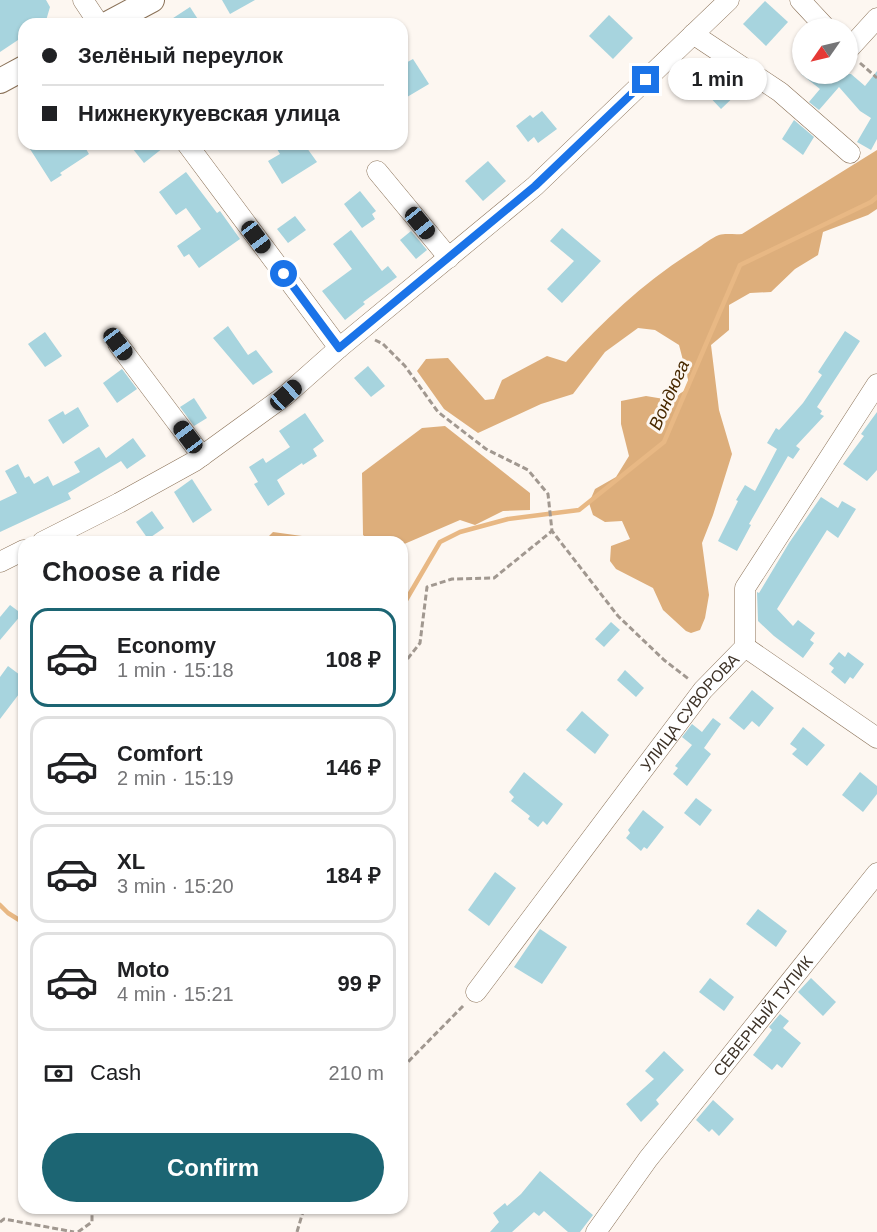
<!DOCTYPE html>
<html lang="en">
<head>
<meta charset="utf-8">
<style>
	body { margin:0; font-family:Helvetica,sans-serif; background:#f2f2f2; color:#202124; height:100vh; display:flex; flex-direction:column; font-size:22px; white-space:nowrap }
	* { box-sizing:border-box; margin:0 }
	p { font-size:20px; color:#757577 }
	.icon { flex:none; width:33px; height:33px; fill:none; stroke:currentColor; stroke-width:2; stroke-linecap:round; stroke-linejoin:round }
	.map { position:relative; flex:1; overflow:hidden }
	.drawer { position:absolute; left:18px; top:536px; width:390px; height:678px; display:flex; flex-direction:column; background:#fff; border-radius:18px; box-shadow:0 2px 4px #0004 }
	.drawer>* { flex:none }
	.top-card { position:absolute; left:18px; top:18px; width:390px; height:132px; border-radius:18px; box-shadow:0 2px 4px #0004; display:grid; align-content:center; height:132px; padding:0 24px; background:#fff }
	.needle { width:39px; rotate:236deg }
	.buttons { position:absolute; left:792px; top:18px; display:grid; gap:12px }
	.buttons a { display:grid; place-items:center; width:66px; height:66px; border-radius:50%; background:#fff; box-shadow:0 2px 4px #0004; font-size:30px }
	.end { position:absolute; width:27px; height:27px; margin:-14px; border:8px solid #1a73e8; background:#fff; box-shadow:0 0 0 3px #fff }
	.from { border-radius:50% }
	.bubble { position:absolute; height:42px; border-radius:21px; background:#fff; box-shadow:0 2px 4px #0004; font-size:20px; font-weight:600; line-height:42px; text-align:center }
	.car { position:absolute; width:18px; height:36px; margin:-18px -9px; border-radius:8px; box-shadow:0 0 4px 2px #0007; background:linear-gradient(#222 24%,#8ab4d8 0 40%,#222 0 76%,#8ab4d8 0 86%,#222 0) }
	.top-card b { display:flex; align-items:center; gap:21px; height:57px; font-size:22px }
	.top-card b+b { border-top:2px solid #e0e0e0 }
	.top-card i { width:15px; height:15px; background:#202124 }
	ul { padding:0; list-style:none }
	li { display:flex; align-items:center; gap:18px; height:99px; margin:0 12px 9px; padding:0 12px; border:3px solid #e0e0e0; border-radius:18px }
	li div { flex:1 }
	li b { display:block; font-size:22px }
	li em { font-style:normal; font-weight:600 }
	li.on { border-color:#1c6573 }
	li>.icon { width:54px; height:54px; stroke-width:1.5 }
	h2 { padding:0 24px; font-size:27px; line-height:72px }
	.pay { display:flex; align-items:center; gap:15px; height:66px; padding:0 24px; font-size:22px }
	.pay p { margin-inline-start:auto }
	.action { display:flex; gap:12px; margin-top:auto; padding:12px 24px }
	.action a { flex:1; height:69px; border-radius:36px; background:#1c6573; color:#fff; font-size:24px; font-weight:600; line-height:69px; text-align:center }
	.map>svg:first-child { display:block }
</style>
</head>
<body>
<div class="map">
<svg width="877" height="1232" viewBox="0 0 877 1232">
	<rect width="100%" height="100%" fill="#fdf7f1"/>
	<!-- forest -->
	<g fill="#ddae7b">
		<path d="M877 150V209L868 215 823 232 818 255 795 269 771 292 750 293 729 305V330L711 345 719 410 732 454 713 515 702 543 709 595 705 618 700 630 691 633 686 631 663 610 653 588 616 569 610 561 611 546 630 539 622 521 605 522 593 515 589 503 595 489 616 477 629 456 621 424V401L646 396 670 400 690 387 679 345 655 330 638 328 605 352 573 394 541 404 478 433 444 409 417 371 426 359 448 358 485 400 494 399 502 380 547 356 566 362C604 320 646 280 695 250 703 245 711 238 719 235 726 233 735 235 742 234Z"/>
		<polygon points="445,426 530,493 530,510 503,511 475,525 460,520 402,545 402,542 370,541 363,535 362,473 422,428"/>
		<polygon points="273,532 302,536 307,541 264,541"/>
	</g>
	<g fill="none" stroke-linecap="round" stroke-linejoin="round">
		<!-- stream -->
		<g stroke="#e8b884" stroke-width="4.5">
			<polyline points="402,607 440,542 460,532 508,519 579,510 664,442 740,265 871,202 877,197"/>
			<polyline points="0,905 8,913 24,923"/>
		</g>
	</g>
	<!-- building -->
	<g fill="#a7d4de">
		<polygon points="0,0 46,0 50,7 45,24 24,24 24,36 0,52"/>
		<polygon points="222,0 255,0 230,14"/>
		<polygon points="765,1 788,22 766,46 743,24"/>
		<polygon points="190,7 201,24 164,24"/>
		<polygon points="609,15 633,38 613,59 589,36"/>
		<polygon points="413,59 429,84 402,100 402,65"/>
		<polygon points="704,62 722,80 729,73 743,88 721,109 690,76"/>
		<polygon points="877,71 877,139 871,150 857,142 871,118 860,111 839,87 819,110 809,102 820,89 801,74 851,74 865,86"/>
		<polygon points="542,111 557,129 538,143 534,137 528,142 516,126 530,115 533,118"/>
		<polygon points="794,120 814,137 803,155 782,139"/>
		<polygon points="38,144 83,144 89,154 60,173 62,175 51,182 30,149"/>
		<polygon points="129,144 168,144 144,163"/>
		<polygon points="274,144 304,144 317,162 282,184 268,161 280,154"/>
		<polygon points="488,161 506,181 483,201 465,181"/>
		<polygon points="186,172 217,213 220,211 240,239 199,268 189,254 184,257 177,246 201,229 186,208 176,215 159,192"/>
		<polygon points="360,191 376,211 372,214 375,219 362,228 344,204"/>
		<polygon points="295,216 306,230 288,243 277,229"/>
		<polygon points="562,228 601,261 562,303 547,289 574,261 550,241"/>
		<polygon points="351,230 382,271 388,266 397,277 363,302 365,304 345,320 322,291 352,269 333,244"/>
		<polygon points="411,231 427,250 416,259 400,240"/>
		<polygon points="228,326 248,355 256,350 273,372 253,385 213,338"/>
		<polygon points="845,331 860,341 817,407 822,411 820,414 824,416 796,446 800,449 793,459 788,456 749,524 751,525 737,551 718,541 738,501 736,500 745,485 755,491 777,449 767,443 776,428 779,430 803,403 822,375 818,372"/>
		<polygon points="45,332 62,356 45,367 28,344"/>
		<polygon points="368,366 385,386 371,397 354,378"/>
		<polygon points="122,369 137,389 117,403 103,383"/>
		<polygon points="194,398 207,418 194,426 180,407"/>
		<polygon points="78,407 89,426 63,444 48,420 63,411 65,415"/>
		<polygon points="877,412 877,470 867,481 843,464 864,436 861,434"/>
		<polygon points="305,413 324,441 313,449 317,456 303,465 302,463 277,480 285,494 268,506 254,484 258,482 249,467 263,458 266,463 290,447 279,431"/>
		<polygon points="133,438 146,456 127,469 121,461 68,493 71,499 0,532 0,501 17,493 5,471 18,464 25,478 29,476 34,484 48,476 53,486 80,472 74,462 99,447 106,458"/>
		<polygon points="192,479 212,510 193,523 174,492"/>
		<polygon points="821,497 838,508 842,501 856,509 838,538 827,530 777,609 793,626 798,620 815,633 810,640 814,643 803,658 774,636 758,621 757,592 759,593 789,543"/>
		<polygon points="152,511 164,528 148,539 136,522"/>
		<polygon points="10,605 22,614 0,640 0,617"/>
		<polygon points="611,622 620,630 604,647 595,639"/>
		<polygon points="839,652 845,657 848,652 864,664 853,679 850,677 845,684 831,672 834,668 829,664"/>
		<polygon points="8,666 24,678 24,698 19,694 0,719 0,677"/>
		<polygon points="625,670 644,688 636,697 617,680"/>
		<polygon points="752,690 774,708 759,727 752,721 744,730 729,718"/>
		<polygon points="582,711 609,735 595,754 566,730"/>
		<polygon points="713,718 721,724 704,748 711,754 687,786 673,774 678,768 675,766 692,745 682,737 692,724 702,732"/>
		<polygon points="803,727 825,745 807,766 792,754 797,749 790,744"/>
		<polygon points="524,772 563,804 547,825 543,821 538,827 528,819 530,816 511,801 514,797 509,792"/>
		<polygon points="860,772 877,786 877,794 863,812 842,795"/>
		<polygon points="696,798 712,810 700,826 684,813"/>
		<polygon points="643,810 664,827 647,849 644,847 641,851 626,838 630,833 628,830"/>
		<polygon points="495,872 516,888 489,926 468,910"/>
		<polygon points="758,909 787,931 776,947 746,924"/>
		<polygon points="540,929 567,947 542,984 514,967"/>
		<polygon points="710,978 734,997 724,1011 699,992"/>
		<polygon points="811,978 836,1002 823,1016 798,992"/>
		<polygon points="780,1014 789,1021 783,1028 801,1043 782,1068 777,1064 772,1070 753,1055 772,1030 769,1027"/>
		<polygon points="664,1051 684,1070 656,1100 659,1104 641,1122 626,1104 654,1079 645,1071"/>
		<polygon points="713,1100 734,1119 719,1136 712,1129 709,1132 696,1120"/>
		<polygon points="540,1171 593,1215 580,1232 568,1232 544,1211 539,1216 534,1212 512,1232 490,1232 499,1222 493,1213 505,1203 507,1206 521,1194"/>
	</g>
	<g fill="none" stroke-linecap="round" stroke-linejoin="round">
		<defs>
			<g id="minor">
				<polyline points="83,0 99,24"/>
				<polyline points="800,0 826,28"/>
				<polyline points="693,34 780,92 850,153"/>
				<polyline points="848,50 877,18"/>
				<polyline points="187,144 339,348"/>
				<polyline points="377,171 449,258"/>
				<polyline points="118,344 202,456"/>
				<polyline points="42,542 119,503 195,461 286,395 339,348 535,186 729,0"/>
				<polyline points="0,562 24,550"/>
				<polyline points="745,647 877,738"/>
				<path id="s1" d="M476 992 703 690 745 647V588L877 384"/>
				<path id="s2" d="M596 1232 648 1159 877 873"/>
			</g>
			<g id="major">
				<polyline points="107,24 152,0"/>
				<polyline points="0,81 24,68"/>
			</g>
		</defs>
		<!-- minor casing -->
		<use href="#minor" stroke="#8a7157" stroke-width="21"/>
		<!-- major casing -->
		<use href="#major" stroke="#8a7157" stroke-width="26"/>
		<!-- path -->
		<g stroke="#a19890" stroke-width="3" stroke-dasharray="6 3" stroke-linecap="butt">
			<polyline points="860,63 877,78"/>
			<polyline points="375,340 383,344 405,366 438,412 486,449 528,470 548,494 552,531 618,616 664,660 690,680"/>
			<polyline points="402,666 420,643 427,587 452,579 494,578 552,531"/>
			<polyline points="402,1068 464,1005"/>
			<polyline points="0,1222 4,1219 74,1232"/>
			<polyline points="78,1232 92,1222 92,1208"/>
			<polyline points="297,1232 304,1208"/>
		</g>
		<!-- minor -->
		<use href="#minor" stroke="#fff" stroke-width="20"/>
		<!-- major -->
		<use href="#major" stroke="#fff" stroke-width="24"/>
	</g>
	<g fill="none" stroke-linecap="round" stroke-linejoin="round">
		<!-- route -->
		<polyline stroke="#1a73e8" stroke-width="8" points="284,274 339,348 535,186 646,80"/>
	</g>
	<g text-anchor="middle" stroke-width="6" stroke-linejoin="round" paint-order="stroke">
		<!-- street labels -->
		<g font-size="16" fill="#3d3227" stroke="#fdf7f1">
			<text dy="6" stroke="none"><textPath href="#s1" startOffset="352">УЛИЦА СУВОРОВА</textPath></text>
			<text dy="6" stroke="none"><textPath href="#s2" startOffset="273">СЕВЕРНЫЙ ТУПИК</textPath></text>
		</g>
		<!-- water labels -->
		<g font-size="18" font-style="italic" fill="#482900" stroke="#fdf7f1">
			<text transform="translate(669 395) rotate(-66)" y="6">Вондюга</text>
		</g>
	</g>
</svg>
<div class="buttons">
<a><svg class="needle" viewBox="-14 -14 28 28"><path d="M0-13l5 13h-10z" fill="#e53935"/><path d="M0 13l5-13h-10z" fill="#757577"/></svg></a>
</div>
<i class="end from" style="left:284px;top:274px"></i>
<i class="end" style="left:646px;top:80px"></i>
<div class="bubble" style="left:668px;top:58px;width:99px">1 min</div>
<i class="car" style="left:420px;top:223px;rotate:141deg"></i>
<i class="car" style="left:256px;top:237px;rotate:143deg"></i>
<i class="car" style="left:118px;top:344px;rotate:143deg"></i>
<i class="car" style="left:286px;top:395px;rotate:48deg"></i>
<i class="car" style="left:188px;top:437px;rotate:323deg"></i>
<div class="top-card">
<b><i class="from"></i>Зелёный переулок</b>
<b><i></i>Нижнекукуевская улица</b>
</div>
<section class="drawer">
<h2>Choose a ride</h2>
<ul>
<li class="on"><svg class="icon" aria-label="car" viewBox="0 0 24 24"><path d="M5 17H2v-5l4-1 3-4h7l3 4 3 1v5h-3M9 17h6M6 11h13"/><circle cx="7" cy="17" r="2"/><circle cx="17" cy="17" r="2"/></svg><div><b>Economy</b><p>1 min · 15:18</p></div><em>108 ₽</em></li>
<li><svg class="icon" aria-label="car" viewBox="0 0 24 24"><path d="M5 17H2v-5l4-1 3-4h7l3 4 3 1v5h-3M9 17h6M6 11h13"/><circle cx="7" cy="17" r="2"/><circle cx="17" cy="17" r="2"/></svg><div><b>Comfort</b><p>2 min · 15:19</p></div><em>146 ₽</em></li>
<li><svg class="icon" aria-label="car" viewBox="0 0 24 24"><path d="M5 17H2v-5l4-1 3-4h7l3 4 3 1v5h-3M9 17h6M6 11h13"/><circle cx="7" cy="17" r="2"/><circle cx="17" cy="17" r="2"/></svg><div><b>XL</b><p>3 min · 15:20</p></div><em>184 ₽</em></li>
<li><svg class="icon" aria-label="car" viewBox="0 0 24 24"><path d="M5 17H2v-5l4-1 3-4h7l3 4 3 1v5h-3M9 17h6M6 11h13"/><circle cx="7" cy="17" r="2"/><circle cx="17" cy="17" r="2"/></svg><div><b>Moto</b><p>4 min · 15:21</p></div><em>99 ₽</em></li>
</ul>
<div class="pay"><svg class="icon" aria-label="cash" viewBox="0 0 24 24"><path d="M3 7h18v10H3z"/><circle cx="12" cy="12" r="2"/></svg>Cash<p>210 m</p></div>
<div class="action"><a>Confirm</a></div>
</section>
</div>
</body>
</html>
